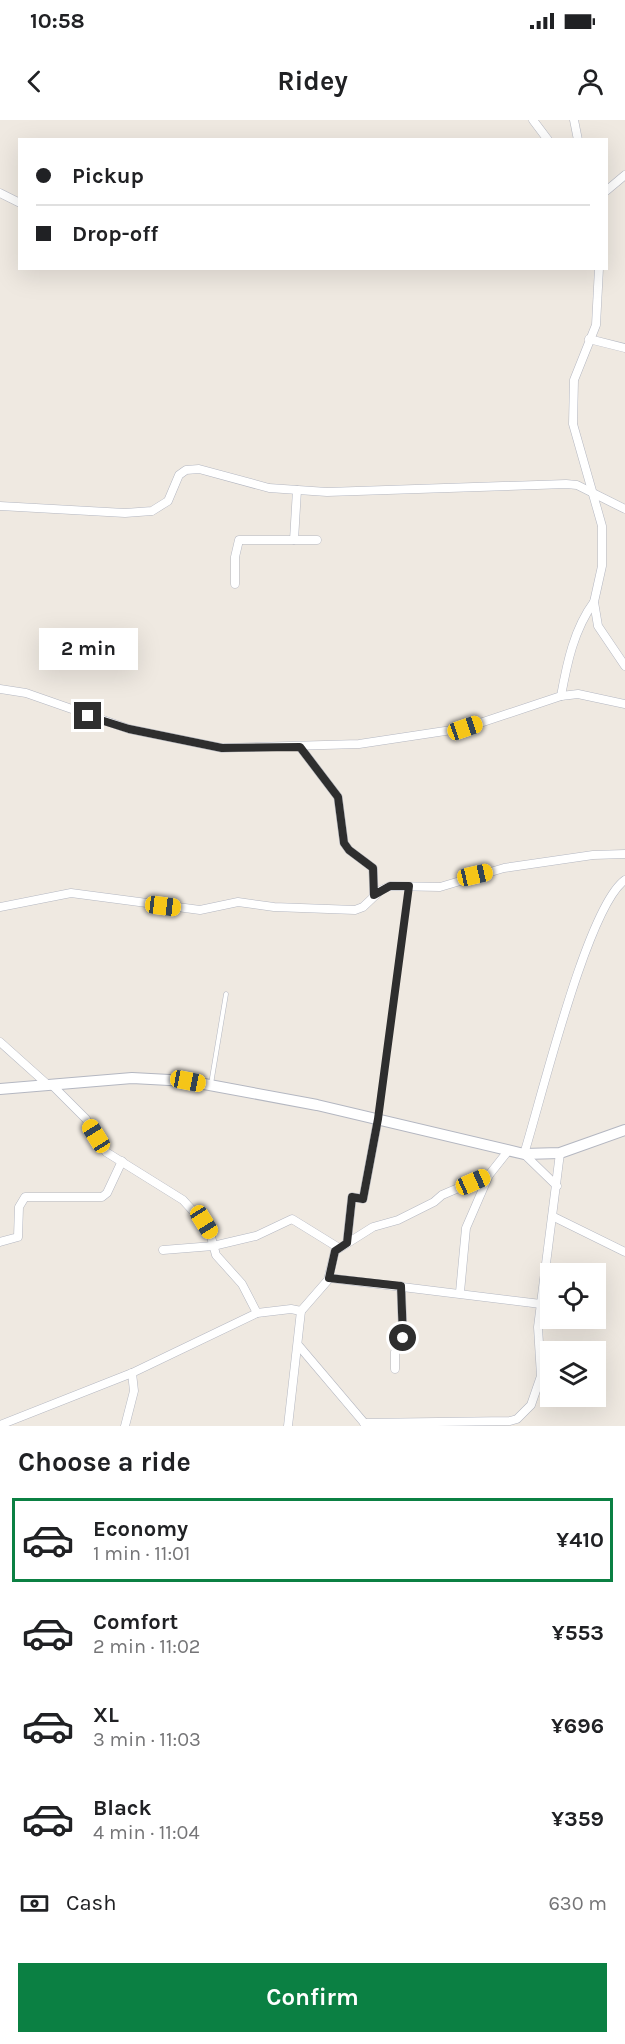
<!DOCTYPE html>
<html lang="en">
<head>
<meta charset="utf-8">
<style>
	body { margin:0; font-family:Karla,sans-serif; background:#f2f2f2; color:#202124; height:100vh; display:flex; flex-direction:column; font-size:22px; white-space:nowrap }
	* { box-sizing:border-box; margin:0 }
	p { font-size:20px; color:#757577 }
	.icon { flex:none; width:33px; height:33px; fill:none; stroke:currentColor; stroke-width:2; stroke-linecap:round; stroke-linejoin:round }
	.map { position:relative; height:1306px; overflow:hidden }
	.panel { display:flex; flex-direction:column; background:#fff; flex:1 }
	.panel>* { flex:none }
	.hud { position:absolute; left:18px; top:18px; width:590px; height:132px; border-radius:0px; box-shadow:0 6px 24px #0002; display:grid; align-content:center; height:132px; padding:0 18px; background:#fff }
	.fabs { position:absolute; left:540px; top:1143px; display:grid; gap:12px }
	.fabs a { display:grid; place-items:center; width:66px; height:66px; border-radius:0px; background:#fff; box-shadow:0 6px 24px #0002; font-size:30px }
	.end { position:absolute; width:27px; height:27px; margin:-14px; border:8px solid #2e2e2e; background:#fff; box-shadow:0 0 0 3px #fff }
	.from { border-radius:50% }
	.bubble { position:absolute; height:42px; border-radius:0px; background:#fff; box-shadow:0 6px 24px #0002; font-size:20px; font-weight:700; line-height:42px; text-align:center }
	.car { position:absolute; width:18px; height:36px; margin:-18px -9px; border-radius:8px; box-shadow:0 0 4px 2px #0007; background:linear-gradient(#f5c518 24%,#345 0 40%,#f5c518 0 76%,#345 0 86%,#f5c518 0) }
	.hud b { display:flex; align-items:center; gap:21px; height:57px; font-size:22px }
	.hud b+b { border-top:2px solid #e0e0e0 }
	.hud i { width:15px; height:15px; background:#202124 }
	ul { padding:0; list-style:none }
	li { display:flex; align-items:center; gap:18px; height:84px; margin:0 12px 9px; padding:0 6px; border:3px solid transparent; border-radius:0px }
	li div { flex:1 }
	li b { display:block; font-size:22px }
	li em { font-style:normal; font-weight:700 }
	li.on { border-color:#0b8043 }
	li>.icon { width:54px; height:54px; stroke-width:1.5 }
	h2 { padding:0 18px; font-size:27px; line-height:72px }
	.pay { display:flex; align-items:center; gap:15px; height:66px; padding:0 18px; font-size:22px }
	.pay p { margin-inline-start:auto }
	.primary-button { display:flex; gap:12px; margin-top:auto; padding:12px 18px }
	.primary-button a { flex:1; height:69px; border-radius:0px; background:#0b8043; color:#fff; font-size:24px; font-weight:700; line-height:69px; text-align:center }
	.status { display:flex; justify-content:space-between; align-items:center; height:42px; padding:0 30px; background:#fff; direction:ltr }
	.status svg { height:16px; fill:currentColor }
	header { display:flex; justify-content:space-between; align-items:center; height:78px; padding:0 18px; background:#fff; font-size:27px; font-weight:700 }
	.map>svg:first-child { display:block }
</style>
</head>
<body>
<div class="status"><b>10:58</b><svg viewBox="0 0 49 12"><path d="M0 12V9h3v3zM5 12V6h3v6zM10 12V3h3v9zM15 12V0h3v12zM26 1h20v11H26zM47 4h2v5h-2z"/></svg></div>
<header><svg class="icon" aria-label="back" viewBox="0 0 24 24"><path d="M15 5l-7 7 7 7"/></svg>Ridey<svg class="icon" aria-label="person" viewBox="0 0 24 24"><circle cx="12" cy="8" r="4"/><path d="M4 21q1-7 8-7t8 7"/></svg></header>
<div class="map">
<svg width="625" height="1306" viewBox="0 0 625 1306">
	<rect width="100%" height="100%" fill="#efe9e1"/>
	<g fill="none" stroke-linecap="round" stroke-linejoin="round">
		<defs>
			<g id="lane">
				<polyline points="211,964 226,874"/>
				<polyline points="378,998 409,767"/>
			</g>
			<g id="street">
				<polyline points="533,0 548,20"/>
				<polyline points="574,0 578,20"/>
				<polyline points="606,71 625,55"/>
				<polyline points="0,73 20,83"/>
				<polyline points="599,148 596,205 574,260 573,304 602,406 602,446 594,482 598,506 625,546"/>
				<polyline points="589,219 625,228"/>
				<polyline points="0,386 125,393 152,391 168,381 179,355 186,350 199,349 269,368 327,372 566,364 577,365 625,389"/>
				<polyline points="294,420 297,370"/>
				<polyline points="235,464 235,437 239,420 317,420"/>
				<polyline points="0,569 26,573 129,609 222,628 359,624 465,608 561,576 578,574 625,584"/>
				<path d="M561 576C567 543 574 509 594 482"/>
				<polyline points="300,627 338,677 344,723 349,730 373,748 374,775"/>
				<polyline points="0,787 71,773 200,790 238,782 274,787 355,790 363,787 381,770 390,766 440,767 504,748 593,735 625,734"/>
				<polyline points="0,922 48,965"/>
				<polyline points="52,965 86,999 106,1032 183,1080 204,1103 210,1113 216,1135 242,1164 257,1193"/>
				<path d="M557 1066 524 1034C541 980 587 787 625 760"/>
				<polyline points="554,1097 625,1132"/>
				<polyline points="0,1122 18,1117 19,1087 25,1077 102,1077 107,1073 122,1041"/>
				<polyline points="347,1123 352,1077 363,1079 378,999"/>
				<polyline points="163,1130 213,1126 256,1116 292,1099 339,1128"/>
				<polyline points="329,1158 541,1184"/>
				<polyline points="460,1172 466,1108 489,1055"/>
				<polyline points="299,1226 366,1305"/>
				<polyline points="395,1249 395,1232 403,1218 401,1166"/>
				<polyline points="364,1303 510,1301 517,1299 531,1285 541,1256 538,1207 560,1033"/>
				<polyline points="0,1305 132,1253 257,1193 291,1189 301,1191"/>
				<polyline points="125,1306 134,1271 132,1253"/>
				<polyline points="288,1306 301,1191 328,1160 335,1131 373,1107 398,1100 434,1082 442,1075 489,1055 508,1031"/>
			</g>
			<polyline id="secondary" points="0,969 132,958 188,961 317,985 524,1034 560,1033 625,1010"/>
		</defs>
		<!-- lane casing -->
		<use href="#lane" stroke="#b4b7c1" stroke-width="5"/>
		<!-- street casing -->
		<use href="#street" stroke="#b4b7c1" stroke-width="9"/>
		<!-- secondary casing -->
		<use href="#secondary" stroke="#b4b7c1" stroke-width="12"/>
		<!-- lane -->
		<use href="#lane" stroke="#fff" stroke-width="4"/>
		<!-- street -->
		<use href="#street" stroke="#fff" stroke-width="8"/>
		<!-- secondary -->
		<use href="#secondary" stroke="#fff" stroke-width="10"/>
	</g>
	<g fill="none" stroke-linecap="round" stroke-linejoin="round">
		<!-- route -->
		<polyline stroke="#2e2e2e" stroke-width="8" points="88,596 129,609 222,628 300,627 338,677 344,723 349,730 373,748 374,775 390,766 409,766 378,999 363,1079 352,1077 347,1123 335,1131 329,1158 401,1166 403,1218"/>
	</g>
</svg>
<div class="fabs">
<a><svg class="icon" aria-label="locate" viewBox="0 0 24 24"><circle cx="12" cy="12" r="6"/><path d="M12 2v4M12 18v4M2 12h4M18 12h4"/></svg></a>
<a><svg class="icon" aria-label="layers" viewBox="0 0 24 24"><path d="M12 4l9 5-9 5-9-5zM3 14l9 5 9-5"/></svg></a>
</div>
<i class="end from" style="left:403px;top:1218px"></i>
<i class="end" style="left:88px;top:596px"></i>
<div class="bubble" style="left:39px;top:508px;width:99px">2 min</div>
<i class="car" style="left:465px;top:608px;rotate:71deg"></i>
<i class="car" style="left:475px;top:755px;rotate:77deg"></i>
<i class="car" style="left:163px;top:786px;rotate:97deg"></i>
<i class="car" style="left:188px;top:961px;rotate:101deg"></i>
<i class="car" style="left:96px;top:1016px;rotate:328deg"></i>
<i class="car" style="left:473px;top:1062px;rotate:66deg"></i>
<i class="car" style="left:204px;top:1102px;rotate:148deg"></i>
<div class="hud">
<b><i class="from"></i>Pickup</b>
<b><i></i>Drop-off</b>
</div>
</div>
<section class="panel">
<h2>Choose a ride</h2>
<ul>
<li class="on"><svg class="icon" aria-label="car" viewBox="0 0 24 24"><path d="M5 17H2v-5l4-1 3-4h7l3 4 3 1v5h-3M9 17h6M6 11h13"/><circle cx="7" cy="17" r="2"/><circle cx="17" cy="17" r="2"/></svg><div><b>Economy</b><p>1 min · 11:01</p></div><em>¥410</em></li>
<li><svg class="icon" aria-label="car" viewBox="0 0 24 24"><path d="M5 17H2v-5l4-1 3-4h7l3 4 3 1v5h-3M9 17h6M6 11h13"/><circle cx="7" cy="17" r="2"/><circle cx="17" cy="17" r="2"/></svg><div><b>Comfort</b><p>2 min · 11:02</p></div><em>¥553</em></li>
<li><svg class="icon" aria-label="car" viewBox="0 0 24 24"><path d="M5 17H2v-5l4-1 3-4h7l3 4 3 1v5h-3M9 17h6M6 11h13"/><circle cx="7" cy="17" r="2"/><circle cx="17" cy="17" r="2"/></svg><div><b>XL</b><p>3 min · 11:03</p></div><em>¥696</em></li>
<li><svg class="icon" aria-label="car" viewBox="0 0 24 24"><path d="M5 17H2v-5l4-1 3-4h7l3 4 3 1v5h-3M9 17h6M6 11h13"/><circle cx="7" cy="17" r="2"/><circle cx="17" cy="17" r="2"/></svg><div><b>Black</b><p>4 min · 11:04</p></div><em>¥359</em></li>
</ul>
<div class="pay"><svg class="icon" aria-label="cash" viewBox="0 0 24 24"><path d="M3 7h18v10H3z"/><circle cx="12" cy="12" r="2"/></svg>Cash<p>630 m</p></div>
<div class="primary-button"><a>Confirm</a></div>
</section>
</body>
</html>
